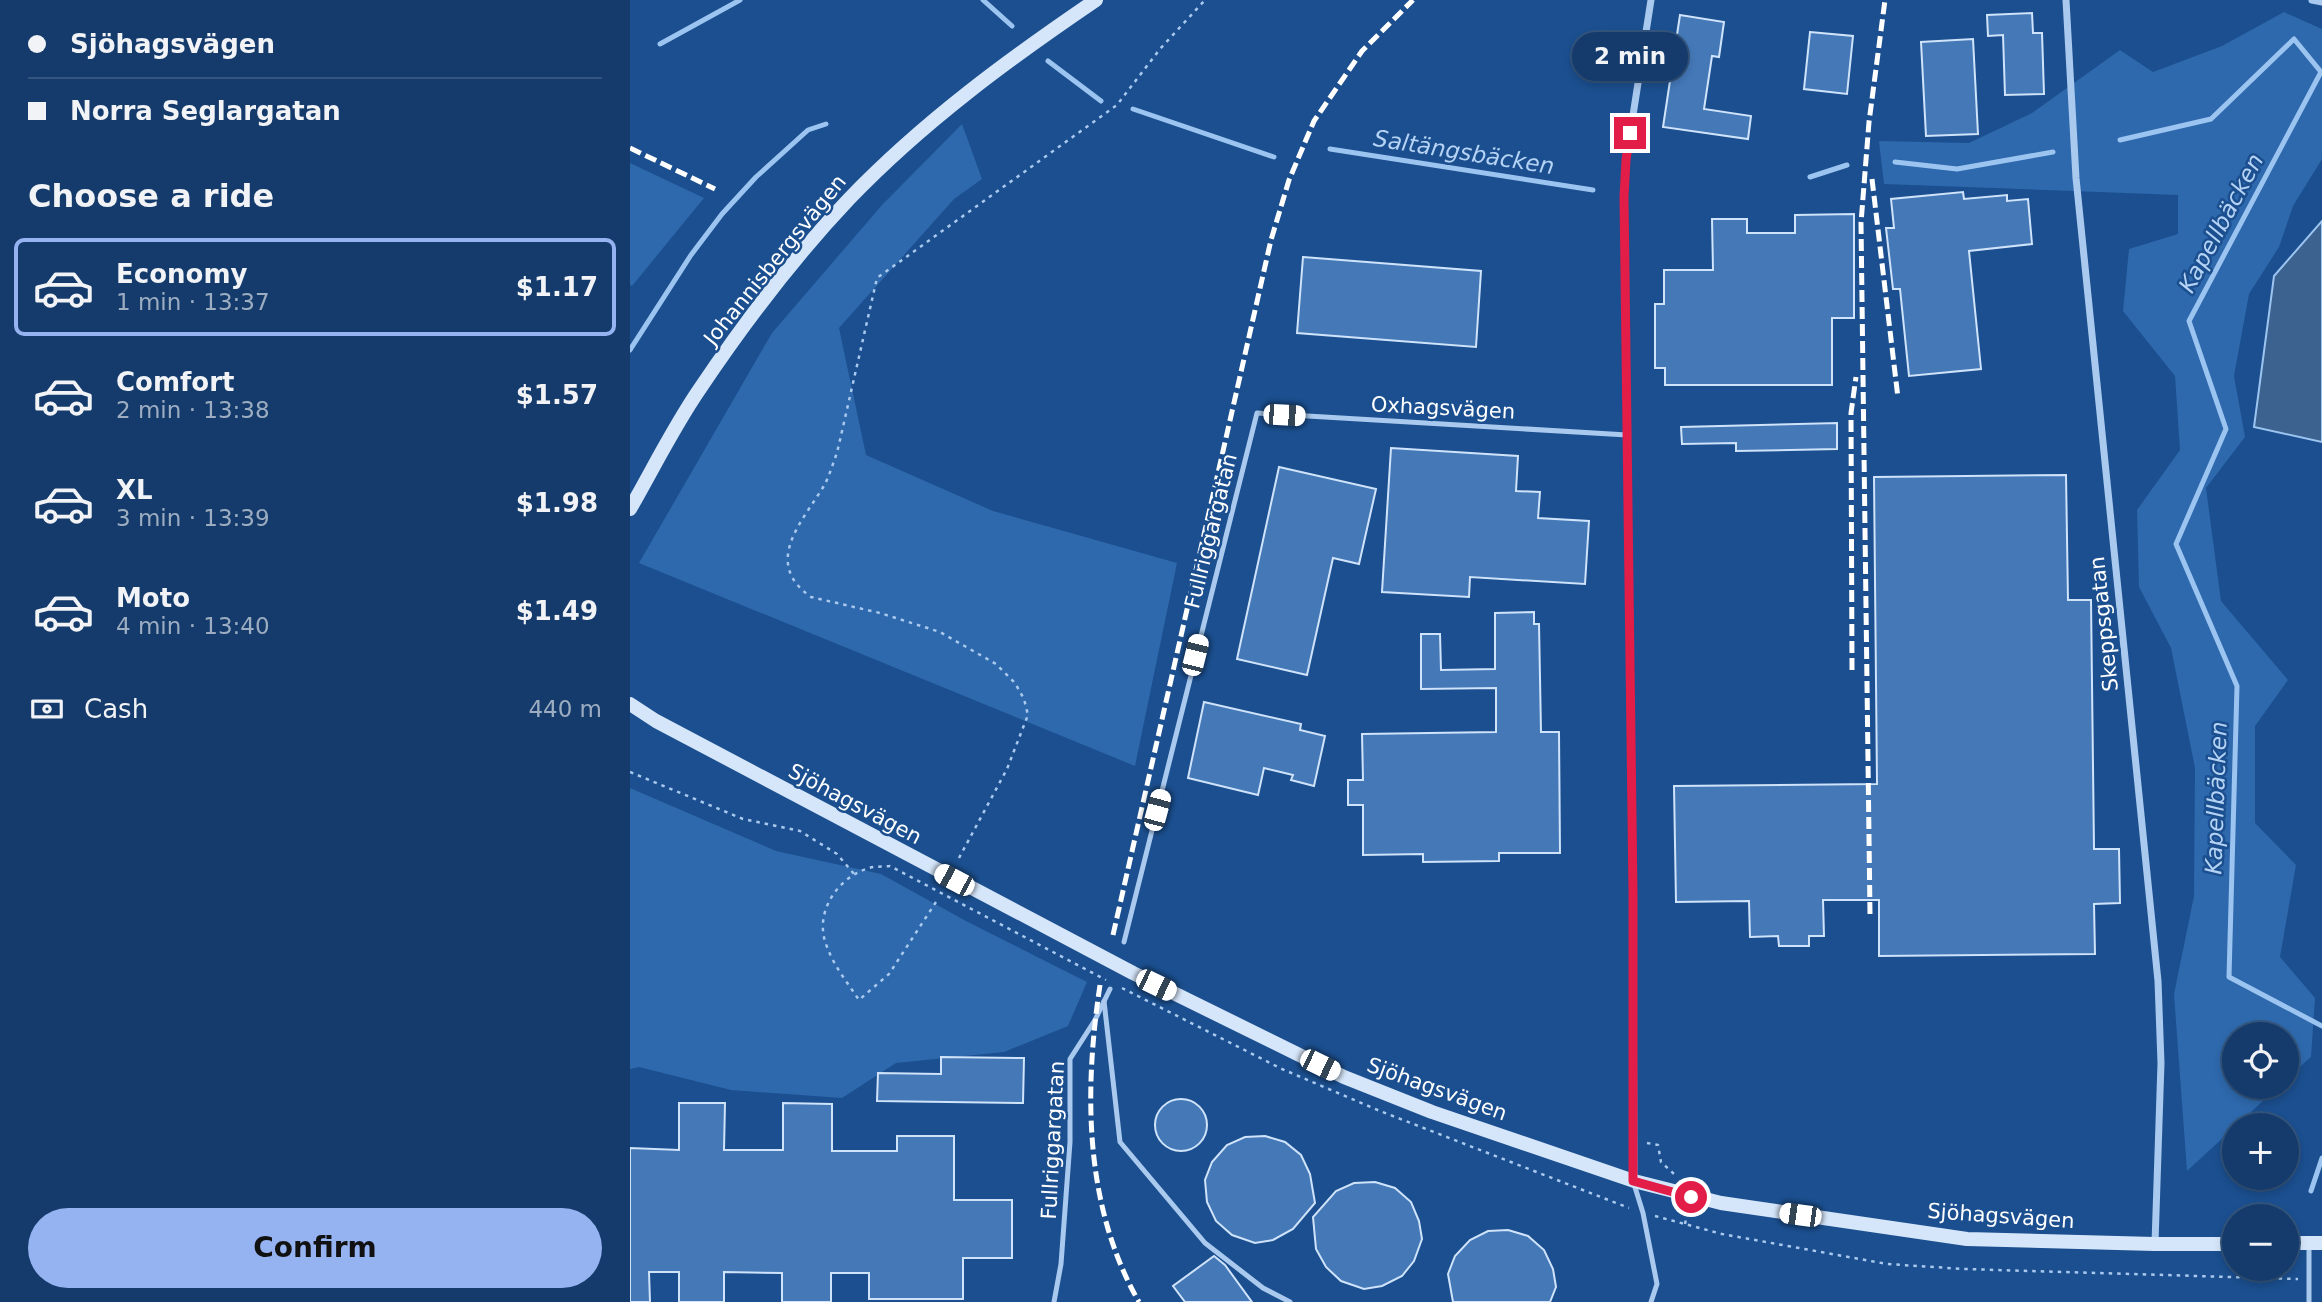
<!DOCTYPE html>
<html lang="en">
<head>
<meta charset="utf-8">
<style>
	body { margin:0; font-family:"DejaVu Sans",sans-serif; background:#214673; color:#f1f3f6; height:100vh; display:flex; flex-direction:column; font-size:26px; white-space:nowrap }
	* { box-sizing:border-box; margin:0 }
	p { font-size:23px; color:#9dadc1 }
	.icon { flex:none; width:38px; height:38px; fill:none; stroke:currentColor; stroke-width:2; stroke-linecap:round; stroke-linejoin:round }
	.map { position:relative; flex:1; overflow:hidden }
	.drawer { display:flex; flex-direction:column; background:#143b6b; width:630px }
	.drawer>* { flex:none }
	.top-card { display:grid; align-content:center; height:154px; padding:0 28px; background:#143b6b }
	.tools { position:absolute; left:1592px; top:1022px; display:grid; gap:14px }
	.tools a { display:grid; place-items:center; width:77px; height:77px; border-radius:50%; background:#143b6b; box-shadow:0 4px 10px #0003,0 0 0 2px #33557e; font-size:35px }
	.end { position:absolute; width:32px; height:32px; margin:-16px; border:9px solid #e11d48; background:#fff; box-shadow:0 0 0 4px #fff }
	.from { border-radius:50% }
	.bubble { position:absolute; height:49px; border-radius:24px; background:#143b6b; box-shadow:0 4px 10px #0003,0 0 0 2px #33557e; font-size:23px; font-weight:600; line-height:49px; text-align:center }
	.car { position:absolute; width:21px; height:42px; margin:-21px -10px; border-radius:9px; box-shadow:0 0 5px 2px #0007; background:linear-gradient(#fff 24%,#345 0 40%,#fff 0 76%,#345 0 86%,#fff 0) }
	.top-card b { display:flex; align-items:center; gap:24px; height:66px; font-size:26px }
	.top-card b+b { border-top:2px solid #33557e }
	.top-card i { width:18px; height:18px; background:#f1f3f6 }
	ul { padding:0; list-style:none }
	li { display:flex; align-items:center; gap:21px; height:98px; margin:0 14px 10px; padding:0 14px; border:4px solid transparent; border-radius:10px }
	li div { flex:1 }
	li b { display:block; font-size:26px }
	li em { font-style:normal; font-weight:600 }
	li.current { border-color:#95b2f1 }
	li>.icon { width:63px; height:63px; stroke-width:1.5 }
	h2 { padding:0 28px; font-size:32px; line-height:84px }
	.pay { display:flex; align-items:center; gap:18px; height:77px; padding:0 28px; font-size:26px }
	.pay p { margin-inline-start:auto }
	.action { display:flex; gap:14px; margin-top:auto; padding:14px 28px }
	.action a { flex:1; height:80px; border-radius:42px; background:#95b2f1; color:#111; font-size:28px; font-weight:600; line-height:80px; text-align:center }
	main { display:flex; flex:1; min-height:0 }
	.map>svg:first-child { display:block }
</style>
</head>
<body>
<main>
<section class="drawer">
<div class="top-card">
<b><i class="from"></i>Sjöhagsvägen</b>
<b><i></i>Norra Seglargatan</b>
</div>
<h2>Choose a ride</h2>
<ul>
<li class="current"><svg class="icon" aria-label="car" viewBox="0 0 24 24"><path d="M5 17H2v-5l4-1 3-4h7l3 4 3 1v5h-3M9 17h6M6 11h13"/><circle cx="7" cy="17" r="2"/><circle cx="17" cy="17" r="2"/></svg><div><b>Economy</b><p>1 min · 13:37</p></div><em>$1.17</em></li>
<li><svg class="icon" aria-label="car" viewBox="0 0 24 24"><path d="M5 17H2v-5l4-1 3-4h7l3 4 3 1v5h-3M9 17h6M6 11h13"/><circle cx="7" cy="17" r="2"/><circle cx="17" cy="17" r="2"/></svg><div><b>Comfort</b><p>2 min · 13:38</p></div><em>$1.57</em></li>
<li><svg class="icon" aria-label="car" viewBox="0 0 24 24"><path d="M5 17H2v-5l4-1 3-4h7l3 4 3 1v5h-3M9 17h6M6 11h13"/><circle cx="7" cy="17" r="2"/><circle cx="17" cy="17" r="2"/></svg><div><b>XL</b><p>3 min · 13:39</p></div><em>$1.98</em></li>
<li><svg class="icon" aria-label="car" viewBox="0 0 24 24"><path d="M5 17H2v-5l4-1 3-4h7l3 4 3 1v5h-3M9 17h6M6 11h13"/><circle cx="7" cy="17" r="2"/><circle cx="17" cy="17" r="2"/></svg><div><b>Moto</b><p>4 min · 13:40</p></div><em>$1.49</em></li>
</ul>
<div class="pay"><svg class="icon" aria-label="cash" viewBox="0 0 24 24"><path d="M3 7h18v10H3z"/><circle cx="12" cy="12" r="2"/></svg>Cash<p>440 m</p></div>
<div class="action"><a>Confirm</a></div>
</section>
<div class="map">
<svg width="1692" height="1302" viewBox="0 0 1692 1302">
	<rect width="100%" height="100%" fill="#1b4f8f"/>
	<!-- green -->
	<g fill="#2e69ad">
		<polygon points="1654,12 1692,29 1692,159 1663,206 1649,247 1619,294 1604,376 1615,437 1576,488 1591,601 1658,680 1625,726 1625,823 1666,865 1650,957 1685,998 1681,1057 1657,1078 1657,1034 1605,1034 1605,1087 1648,1087 1557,1171 1544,994 1564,896 1565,768 1541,648 1509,587 1507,510 1550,450 1545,376 1493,311 1499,249 1548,234 1548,195 1254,184 1249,141 1339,143 1402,113 1490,50 1523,72 1592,46"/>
		<polygon points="332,124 352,179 324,199 209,328 236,455 363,511 547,563 505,766 9,563 142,333 252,205"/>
		<polygon points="0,163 74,198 2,286 0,285"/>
		<polygon points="0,788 146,851 251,874 336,921 457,982 438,1026 374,1052 266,1063 212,1098 101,1090 9,1067 0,1069"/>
	</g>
	<!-- water -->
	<polygon fill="#3c6290" stroke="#9cc4f0" stroke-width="2" points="1692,221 1692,442 1624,427 1644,276"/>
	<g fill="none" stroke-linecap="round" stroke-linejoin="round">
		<!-- stream -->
		<g stroke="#9cc4f0" stroke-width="5">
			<polyline points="353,0 382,26"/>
			<polyline points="30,44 110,0"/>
			<polyline points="418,61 471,101"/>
			<polyline points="503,109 644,157"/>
			<polyline points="1490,140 1581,119 1664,39 1691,72 1559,321 1596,429 1546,544 1607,686 1599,977 1692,1026"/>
			<polyline points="700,149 963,190"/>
			<polyline points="1265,162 1327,169 1423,152"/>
			<polyline points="1180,177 1217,165"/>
			<polyline points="0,350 61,255 92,214 126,177 178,130 196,124"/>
			<polyline points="1681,1191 1692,1158"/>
		</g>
	</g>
	<!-- building -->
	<g fill="#4478b7" stroke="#cfe3fa" stroke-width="2">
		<polygon points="1402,13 1403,33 1412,33 1414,94 1375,95 1373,35 1358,36 1357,15"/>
		<polygon points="1050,15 1094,22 1089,57 1082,56 1074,109 1121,116 1118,139 1033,127"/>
		<polygon points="1180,32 1223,36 1217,94 1174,89"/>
		<polygon points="1343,39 1348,134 1296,136 1291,42"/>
		<polygon points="1333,192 1334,199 1377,195 1377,201 1398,199 1402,244 1339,251 1351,369 1279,376 1270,289 1263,289 1256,228 1264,228 1261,199"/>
		<polygon points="1224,214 1224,318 1202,318 1202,385 1035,385 1035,368 1025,368 1025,304 1034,304 1034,270 1083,270 1082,219 1117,219 1117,233 1165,233 1165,215"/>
		<polygon points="673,257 851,271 846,347 667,333"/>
		<polygon points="1207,423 1207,449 1106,451 1106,443 1052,444 1051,427"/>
		<polygon points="761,448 888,456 886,491 910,492 908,518 959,521 955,584 840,577 839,597 752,592"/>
		<polygon points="649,467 746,489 729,564 703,558 677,675 607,659"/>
		<polygon points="1436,475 1438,600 1461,600 1464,849 1489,849 1490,903 1464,904 1465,954 1249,956 1249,900 1193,900 1194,936 1179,936 1179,946 1149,946 1148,936 1120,937 1119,901 1046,902 1044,786 1247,784 1244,477"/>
		<polygon points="904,612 904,624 909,624 911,732 929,732 930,853 869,853 869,861 793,862 793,854 733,855 733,805 718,805 718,780 733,780 732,734 866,732 866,688 791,689 791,634 810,634 811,670 865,669 865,613"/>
		<polygon points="574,702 671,724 670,730 695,736 684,786 661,780 663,775 634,768 628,795 558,778"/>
		<polygon points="311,1057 394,1058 393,1103 247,1101 248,1073 311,1074"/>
		<circle cx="551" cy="1125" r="26"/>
		<polygon points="49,1103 95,1103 94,1150 153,1150 153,1103 202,1104 202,1151 267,1151 267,1136 324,1136 324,1200 382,1200 382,1258 333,1258 333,1299 239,1299 239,1273 201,1273 201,1302 152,1302 152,1273 94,1272 94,1302 49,1302 49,1272 19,1272 20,1302 0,1302 0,1148 49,1150"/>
		<polygon points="635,1136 655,1142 671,1155 680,1174 685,1203 663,1229 643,1240 625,1243 602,1235 586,1221 577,1202 575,1180 582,1162 597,1145 615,1137"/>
		<polygon points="745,1182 765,1188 781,1202 789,1221 792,1239 784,1261 772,1276 752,1286 734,1289 711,1281 696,1267 686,1249 683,1217 706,1191 724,1183"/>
		<polygon points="878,1230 898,1236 914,1250 923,1269 926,1287 920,1302 823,1302 818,1274 825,1256 840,1240 858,1231"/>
		<polygon points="584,1256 595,1265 622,1302 555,1302 543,1286"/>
	</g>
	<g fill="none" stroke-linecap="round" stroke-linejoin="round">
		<!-- path -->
		<g stroke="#a9c9ee" stroke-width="2.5" stroke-dasharray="3.5 5" stroke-linecap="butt">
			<polyline points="0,772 113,819 170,831 207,854 224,874"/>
			<path d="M329 858 377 769 398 715 394 699 385 683 366 664 310 632 250 613 181 597C131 562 174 520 195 484 200 474 203 463 207 453L247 278 487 105 530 49 575 0"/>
			<path d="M306 902 259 974 229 1000C217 982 203 965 196 944 184 912 208 877 239 868 246 866 253 867 260 866L476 980"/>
			<polyline points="492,988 652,1069 750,1111 999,1208"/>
			<polyline points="1017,1143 1028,1145 1031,1162 1044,1174"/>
			<polyline points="1025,1216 1092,1234 1257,1264 1334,1269 1668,1279"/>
			<polyline points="1055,1224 1058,1210"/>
		</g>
		<!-- lane -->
		<g stroke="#a9c9ee" stroke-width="5">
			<polyline points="494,942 627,413 997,435"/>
			<polyline points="474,1001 490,1142 575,1243 633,1288 660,1302"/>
			<polyline points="1004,1184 1013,1213 1027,1284 1021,1302"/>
			<polyline points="1679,1243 1679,1302"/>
			<polyline points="424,1302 431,1264 440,1142 440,1059 465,1020 480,989"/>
		</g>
		<!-- street -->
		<g stroke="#a9c9ee" stroke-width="7">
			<polyline points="1436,0 1446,178 1528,981 1531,1063 1525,1243"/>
			<polyline points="1682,0 1692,2"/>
			<polyline points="1004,1180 1003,893 994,196 996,160 1021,0"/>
		</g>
		<!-- secondary -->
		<g stroke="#d6e6fa" stroke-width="14">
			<path d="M0 509C23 469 43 428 69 390 114 323 164 257 219 199 293 122 379 59 466 0"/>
			<polyline points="0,704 26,721 503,973 714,1077 802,1112 1004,1181 1091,1203 1337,1239 1525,1244 1605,1244"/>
			<polyline points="1657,1243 1692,1243"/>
		</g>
		<!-- rail -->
		<g stroke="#fff" stroke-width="5" stroke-dasharray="12 5" stroke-linecap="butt">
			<polyline points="0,148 85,189"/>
			<polyline points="1242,179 1268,398"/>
			<polyline points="1222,670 1221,413 1226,377"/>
			<polyline points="1240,914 1231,223 1239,122 1255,0"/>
			<polyline points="483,935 641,240 659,180 684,121 732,51 783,0"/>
			<path d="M470 985C454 1091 454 1206 509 1302"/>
		</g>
	</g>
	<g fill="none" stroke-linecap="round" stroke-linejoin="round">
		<!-- route -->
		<polyline stroke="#e11d48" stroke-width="9" points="1000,133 996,160 994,197 1003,893 1003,1181 1061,1197"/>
	</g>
	<g text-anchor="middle" stroke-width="5" stroke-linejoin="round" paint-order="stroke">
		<!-- street labels -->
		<g font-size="21" fill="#fff" stroke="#1b4f8f">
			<text transform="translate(145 260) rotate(-51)" y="7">Johannisbergsvägen</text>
			<text transform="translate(813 408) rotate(3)" y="7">Oxhagsvägen</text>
			<text transform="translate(581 531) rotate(-76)" y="7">Fullriggargatan</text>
			<text transform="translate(1474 624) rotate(-96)" y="7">Skeppsgatan</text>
			<text transform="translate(225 804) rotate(28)" y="7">Sjöhagsvägen</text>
			<text transform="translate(807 1089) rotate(20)" y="7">Sjöhagsvägen</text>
			<text transform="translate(423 1140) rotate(-87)" y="7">Fullriggargatan</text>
			<text transform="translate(1371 1216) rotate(4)" y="7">Sjöhagsvägen</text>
		</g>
		<!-- water labels -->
		<g font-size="23" font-style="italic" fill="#b5d3f5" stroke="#1b4f8f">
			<text transform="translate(834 152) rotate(9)" y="8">Saltängsbäcken</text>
			<text transform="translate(1591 223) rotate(-62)" y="8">Kapellbäcken</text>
			<text transform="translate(1586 798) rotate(-88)" y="8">Kapellbäcken</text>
		</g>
	</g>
</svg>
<div class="tools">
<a><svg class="icon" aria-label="locate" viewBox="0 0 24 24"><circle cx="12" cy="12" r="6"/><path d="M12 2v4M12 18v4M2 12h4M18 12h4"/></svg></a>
<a>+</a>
<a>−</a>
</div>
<i class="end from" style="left:1061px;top:1197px"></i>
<i class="end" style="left:1000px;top:133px"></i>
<div class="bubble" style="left:942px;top:32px;width:116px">2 min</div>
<i class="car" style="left:654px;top:415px;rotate:93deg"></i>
<i class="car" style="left:565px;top:655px;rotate:14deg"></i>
<i class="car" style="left:527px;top:810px;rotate:15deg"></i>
<i class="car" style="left:324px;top:880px;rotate:298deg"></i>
<i class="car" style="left:526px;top:985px;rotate:116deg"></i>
<i class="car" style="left:690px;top:1065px;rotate:116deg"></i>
<i class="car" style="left:1170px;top:1215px;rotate:278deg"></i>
</div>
</main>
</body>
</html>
